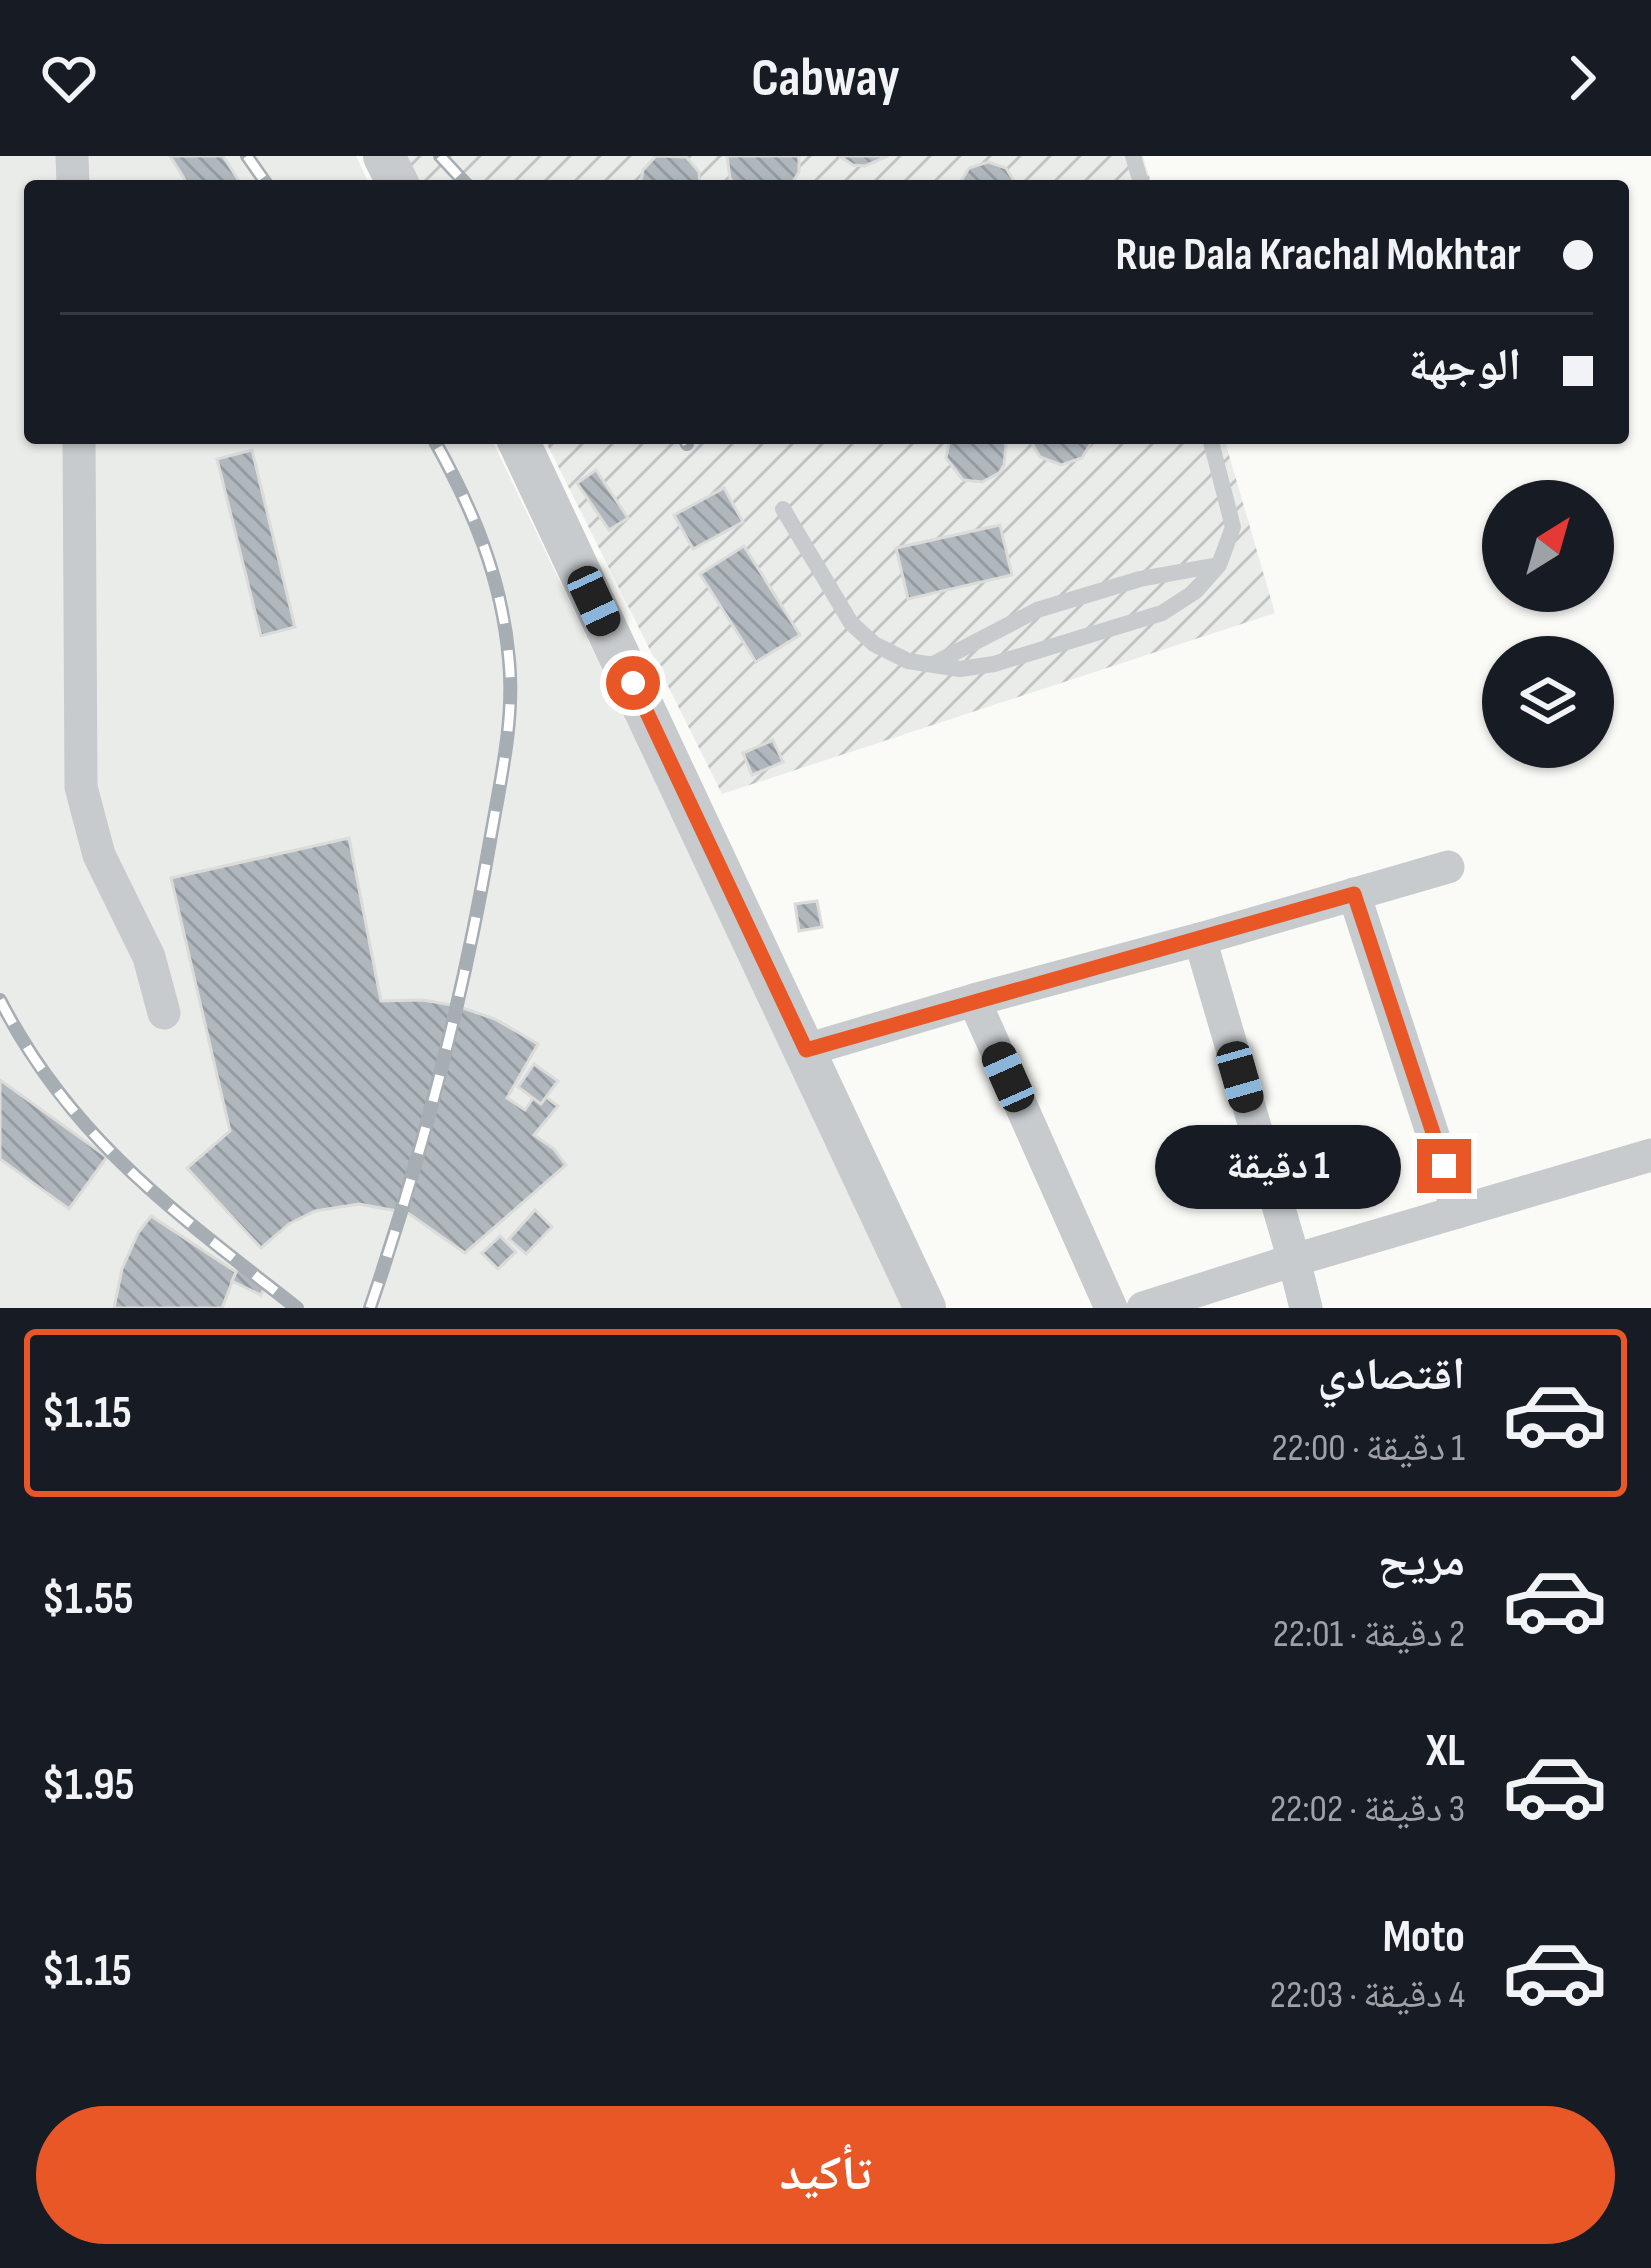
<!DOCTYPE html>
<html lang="ar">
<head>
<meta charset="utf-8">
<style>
	body { margin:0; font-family:"Sofia Sans Condensed","Noto Naskh Arabic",sans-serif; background:#20242c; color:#f1f3f6; direction:rtl; height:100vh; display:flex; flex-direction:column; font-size:45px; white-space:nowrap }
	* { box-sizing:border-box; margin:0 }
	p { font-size:39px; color:#9ea1a6 }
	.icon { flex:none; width:66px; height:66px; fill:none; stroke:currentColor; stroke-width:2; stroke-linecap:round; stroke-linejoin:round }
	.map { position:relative; height:1152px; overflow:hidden; direction:ltr }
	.side { display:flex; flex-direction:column; background:#171b24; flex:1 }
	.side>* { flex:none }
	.hud { position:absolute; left:24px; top:24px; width:1605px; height:264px; border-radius:12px; box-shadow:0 3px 9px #0004; direction:rtl; display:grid; align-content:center; height:264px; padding:0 36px; background:#171b24 }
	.needle { width:78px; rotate:37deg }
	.buttons { position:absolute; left:1482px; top:324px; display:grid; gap:24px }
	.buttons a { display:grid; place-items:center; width:132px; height:132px; border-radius:50%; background:#171b24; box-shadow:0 3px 9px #0004; font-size:60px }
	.end { position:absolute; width:54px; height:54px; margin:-27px; border:15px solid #ea5727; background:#fff; box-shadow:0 0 0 6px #fff }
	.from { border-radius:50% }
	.bubble { position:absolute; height:84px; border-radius:42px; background:#171b24; box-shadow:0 3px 9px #0004; font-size:39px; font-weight:700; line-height:84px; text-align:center; direction:rtl }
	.car { position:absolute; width:36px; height:72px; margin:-36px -18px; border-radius:15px; box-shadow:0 0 9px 3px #0007; background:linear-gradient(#222 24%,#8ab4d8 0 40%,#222 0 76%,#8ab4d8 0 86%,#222 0) }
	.hud b { display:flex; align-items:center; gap:42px; height:114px; font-size:45px }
	.hud b+b { border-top:3px solid #363941 }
	.hud i { width:30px; height:30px; background:#f1f3f6 }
	ul { padding:21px 0 0; list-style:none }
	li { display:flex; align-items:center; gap:36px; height:168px; margin:0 24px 18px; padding:0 12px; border:6px solid transparent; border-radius:12px }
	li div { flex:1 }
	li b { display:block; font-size:45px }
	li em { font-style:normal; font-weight:700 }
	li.on { border-color:#ea5727 }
	li>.icon { width:108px; height:108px; stroke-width:1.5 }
	.cta { display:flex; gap:24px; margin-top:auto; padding:24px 36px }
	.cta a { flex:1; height:138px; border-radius:72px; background:#ea5727; color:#fff; font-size:48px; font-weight:700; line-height:138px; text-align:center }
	header { display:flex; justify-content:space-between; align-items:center; height:156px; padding:0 36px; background:#171b24; font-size:54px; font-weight:700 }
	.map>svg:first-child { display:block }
</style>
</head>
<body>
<header><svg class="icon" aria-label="forward" viewBox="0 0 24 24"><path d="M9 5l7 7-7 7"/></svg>Cabway<svg class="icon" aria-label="heart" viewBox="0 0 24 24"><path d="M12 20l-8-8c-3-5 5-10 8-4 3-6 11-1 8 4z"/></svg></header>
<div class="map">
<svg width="1651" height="1152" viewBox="0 0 1651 1152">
	<defs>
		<pattern id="industrial-furrows" width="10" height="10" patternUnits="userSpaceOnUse" patternTransform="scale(3)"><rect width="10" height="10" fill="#eaecea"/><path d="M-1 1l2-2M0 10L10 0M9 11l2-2" fill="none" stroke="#c1c4c3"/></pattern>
		<pattern id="building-back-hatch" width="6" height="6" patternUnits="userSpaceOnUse" patternTransform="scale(3)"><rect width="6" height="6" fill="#b0b8be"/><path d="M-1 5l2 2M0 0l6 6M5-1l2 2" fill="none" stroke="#939aa0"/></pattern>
	</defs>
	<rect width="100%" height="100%" fill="#fafaf7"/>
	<!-- built -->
	<polygon fill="#eaecea" points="0,0 356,0 370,30 30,30 30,282 491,282 908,1152 0,1152"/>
	<!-- industrial -->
	<g fill="url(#industrial-furrows)">
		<polygon points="406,0 1143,0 1152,30 419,30"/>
		<polygon points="544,282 1224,282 1275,457 722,638"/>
	</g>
	<!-- building -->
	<g fill="url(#building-back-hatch)" stroke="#dbdbd9" stroke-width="3">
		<polygon points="170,0 223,0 242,30 189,30"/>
		<polygon points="656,0 686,1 699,16 700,30 640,30 643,14"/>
		<polygon points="727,0 799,0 799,16 790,30 736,30 730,22"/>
		<polygon points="839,0 888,0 865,10 853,9"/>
		<polygon points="988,6 1006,12 1017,30 958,30 969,12"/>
		<polygon points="950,282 1002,282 1006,290 1004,309 999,317 982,326 963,324 946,302"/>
		<polygon points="1029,282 1094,282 1082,302 1061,309 1040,301"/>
		<polygon points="252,294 295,471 261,480 217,303"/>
		<polygon points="596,314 628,362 609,374 577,327"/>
		<polygon points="724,332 743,366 693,393 674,359"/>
		<polygon points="1000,369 1012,419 908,443 896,392"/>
		<polygon points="744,390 800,479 756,506 700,418"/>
		<polygon points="773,584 783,606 752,619 743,597"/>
		<polygon points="349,682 381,845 423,844 457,850 495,863 538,888 507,942 525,954 538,935 558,950 534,979 554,993 566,1009 465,1097 408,1057 359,1048 315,1055 289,1068 261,1092 187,1012 230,975 171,722"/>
		<polygon points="817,745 822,771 799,775 795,748"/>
		<polygon points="534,908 558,925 541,948 518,931"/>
		<polygon points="0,924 107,1001 69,1053 0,1003"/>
		<polygon points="535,1054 552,1071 526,1098 509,1083"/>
		<polygon points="151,1060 236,1116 222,1152 114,1152 122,1113 138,1077"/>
		<polygon points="500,1080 516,1096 498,1113 482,1097"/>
		<polygon points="239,1110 268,1124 261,1139 232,1125"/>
	</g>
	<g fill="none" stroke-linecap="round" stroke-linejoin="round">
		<!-- service -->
		<g stroke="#c7cbce" stroke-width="16">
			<polyline points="1133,0 1142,30"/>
			<polyline points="783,353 851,467 874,488 908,505 960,513 994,508 1162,457 1196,435 1219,409 1233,371 1210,282"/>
			<polyline points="933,508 1037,454 1140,423 1218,409"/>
		</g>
		<!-- minor -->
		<g stroke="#c7cbce" stroke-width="33">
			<polyline points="72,0 73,30"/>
			<polyline points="79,282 81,631 99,699 149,801 164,857"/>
			<polyline points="1354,738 1458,1056"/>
			<polyline points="1200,783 1448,711"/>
			<polyline points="806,894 974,844"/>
			<polyline points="1111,1152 974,844 1200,783 1294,1104 1651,999"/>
			<polyline points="1143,1152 1294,1104 1306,1152"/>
		</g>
		<!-- tertiary -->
		<g stroke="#c7cbce" stroke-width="42">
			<polyline points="384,0 399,30"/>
			<polyline points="517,282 925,1152"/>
		</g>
		<defs>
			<g id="rail">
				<polyline points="247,0 268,30"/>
				<polyline points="440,0 468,30"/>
				<polyline points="684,282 687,288"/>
				<path d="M0 844C72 984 176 1057 297 1152"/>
				<path d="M370 1152C422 999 463 844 490 685 500 626 515 564 509 504 502 422 473 353 433 282"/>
			</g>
		</defs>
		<!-- rail casing -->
		<use href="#rail" stroke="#a7aeb3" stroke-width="14"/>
		<!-- rail -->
		<use href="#rail" stroke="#fff" stroke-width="9" stroke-dasharray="27" stroke-linecap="butt"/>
	</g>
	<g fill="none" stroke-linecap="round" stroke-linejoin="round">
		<!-- route -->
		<polyline stroke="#ea5727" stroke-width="15" points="633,527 806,894 1354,738 1444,1010"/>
	</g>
</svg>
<div class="buttons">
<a><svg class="needle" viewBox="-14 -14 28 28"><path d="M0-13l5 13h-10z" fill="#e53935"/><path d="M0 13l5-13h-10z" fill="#9ea1a6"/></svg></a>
<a><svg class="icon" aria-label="layers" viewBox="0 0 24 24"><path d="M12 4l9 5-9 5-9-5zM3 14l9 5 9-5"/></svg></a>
</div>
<i class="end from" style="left:633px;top:527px"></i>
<i class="end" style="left:1444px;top:1010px"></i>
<div class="bubble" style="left:1155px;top:969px;width:246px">1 دقيقة</div>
<i class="car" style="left:594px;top:445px;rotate:155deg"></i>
<i class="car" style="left:1008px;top:921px;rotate:336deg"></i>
<i class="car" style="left:1240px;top:921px;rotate:164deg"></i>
<div class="hud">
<b><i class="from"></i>Rue Dala Krachal Mokhtar</b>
<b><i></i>الوجهة</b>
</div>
</div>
<section class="side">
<ul>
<li class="on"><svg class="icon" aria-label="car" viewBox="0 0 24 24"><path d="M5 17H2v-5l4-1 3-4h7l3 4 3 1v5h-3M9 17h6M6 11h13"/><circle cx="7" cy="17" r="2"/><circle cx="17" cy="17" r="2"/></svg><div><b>اقتصادي</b><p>1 دقيقة · 22:00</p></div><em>$1.15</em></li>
<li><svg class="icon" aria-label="car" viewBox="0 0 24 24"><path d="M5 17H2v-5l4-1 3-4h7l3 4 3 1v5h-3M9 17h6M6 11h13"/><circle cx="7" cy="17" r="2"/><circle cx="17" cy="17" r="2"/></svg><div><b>مريح</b><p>2 دقيقة · 22:01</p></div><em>$1.55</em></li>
<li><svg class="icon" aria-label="car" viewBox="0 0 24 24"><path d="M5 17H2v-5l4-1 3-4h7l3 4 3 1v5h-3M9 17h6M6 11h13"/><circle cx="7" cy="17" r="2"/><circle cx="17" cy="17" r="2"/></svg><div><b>XL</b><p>3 دقيقة · 22:02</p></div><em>$1.95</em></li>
<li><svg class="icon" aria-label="car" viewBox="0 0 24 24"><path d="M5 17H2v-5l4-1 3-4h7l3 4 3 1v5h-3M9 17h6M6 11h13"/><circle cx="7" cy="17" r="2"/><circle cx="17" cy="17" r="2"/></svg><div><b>Moto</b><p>4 دقيقة · 22:03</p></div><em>$1.15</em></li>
</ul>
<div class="cta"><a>تأكيد</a></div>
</section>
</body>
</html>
